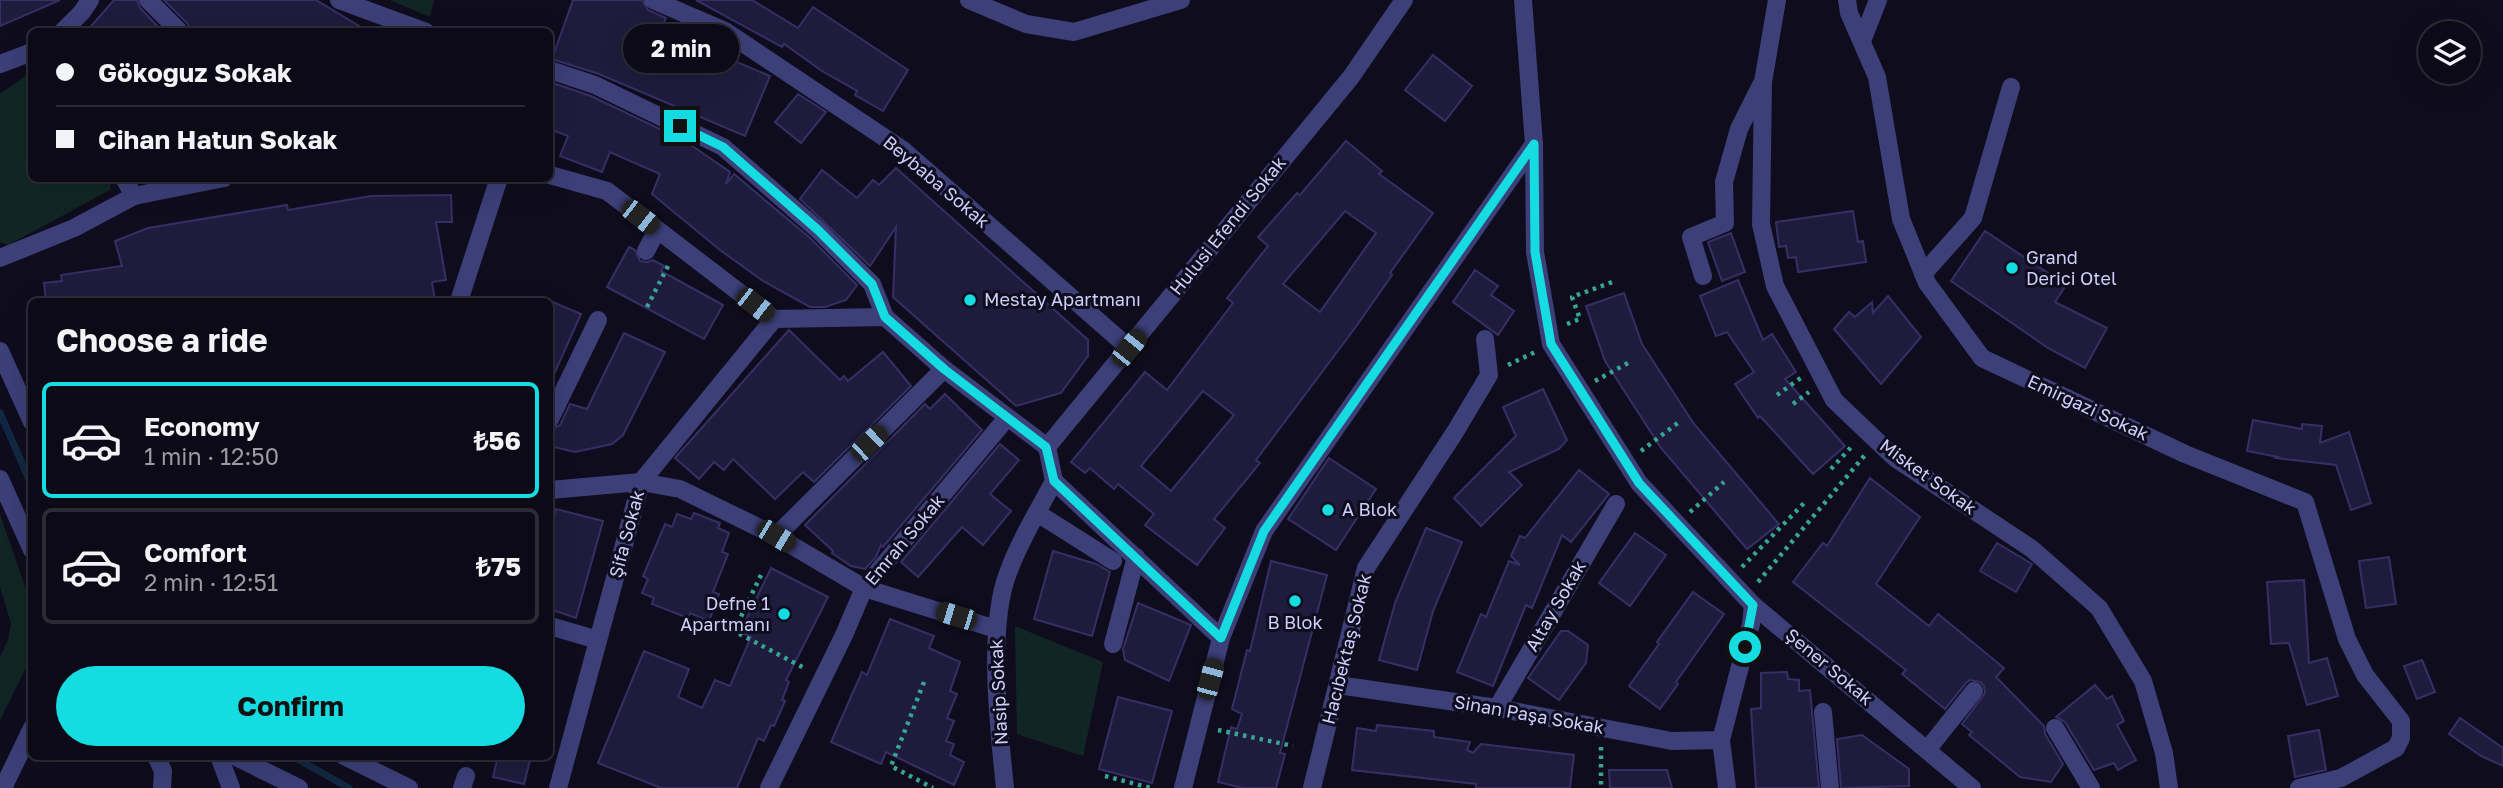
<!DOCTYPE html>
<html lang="en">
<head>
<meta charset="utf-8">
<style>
	body { margin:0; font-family:"Golos Text",sans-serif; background:#14131f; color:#f1f3f6; height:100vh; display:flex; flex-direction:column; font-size:26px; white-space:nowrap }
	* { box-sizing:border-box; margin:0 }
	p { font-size:23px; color:#9a9aa1 }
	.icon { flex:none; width:38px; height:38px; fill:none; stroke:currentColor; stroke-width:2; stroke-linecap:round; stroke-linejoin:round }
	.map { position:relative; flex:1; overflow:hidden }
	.side { position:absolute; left:28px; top:298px; width:525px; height:462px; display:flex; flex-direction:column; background:#0b0a16; border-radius:10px; box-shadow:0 7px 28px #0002,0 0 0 2px #2b2b35 }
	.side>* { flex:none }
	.guide { position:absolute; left:28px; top:28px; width:525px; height:154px; border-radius:10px; box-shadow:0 7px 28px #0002,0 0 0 2px #2b2b35; display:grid; align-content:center; height:154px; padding:0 28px; background:#0b0a16 }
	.fabs { position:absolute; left:2418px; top:21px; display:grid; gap:14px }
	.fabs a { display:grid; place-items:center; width:63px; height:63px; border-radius:50%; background:#0b0a16; box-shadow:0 7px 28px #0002,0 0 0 2px #2b2b35; font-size:35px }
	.end { position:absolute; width:32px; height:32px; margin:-16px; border:9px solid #14dce1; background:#111; box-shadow:0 0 0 4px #111 }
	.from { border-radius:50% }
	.bubble { position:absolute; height:49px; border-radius:24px; background:#0b0a16; box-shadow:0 7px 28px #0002,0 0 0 2px #2b2b35; font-size:23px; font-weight:700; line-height:49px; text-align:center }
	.car { position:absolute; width:21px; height:42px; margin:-21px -10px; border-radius:9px; box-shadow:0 0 5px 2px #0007; background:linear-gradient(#222 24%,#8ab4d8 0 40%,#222 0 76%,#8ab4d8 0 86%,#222 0) }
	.guide b { display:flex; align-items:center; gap:24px; height:66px; font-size:26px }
	.guide b+b { border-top:2px solid #2b2b35 }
	.guide i { width:18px; height:18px; background:#f1f3f6 }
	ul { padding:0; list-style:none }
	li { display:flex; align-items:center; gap:21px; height:116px; margin:0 14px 10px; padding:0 14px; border:4px solid #2b2b35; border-radius:10px }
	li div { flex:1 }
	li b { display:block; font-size:26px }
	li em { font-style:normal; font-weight:700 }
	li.on { border-color:#14dce1 }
	li>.icon { width:63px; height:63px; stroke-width:1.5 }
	h2 { padding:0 28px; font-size:32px; line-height:84px }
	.button { display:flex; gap:14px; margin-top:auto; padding:14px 28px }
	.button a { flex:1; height:80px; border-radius:42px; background:#14dce1; color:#111; font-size:28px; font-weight:700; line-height:80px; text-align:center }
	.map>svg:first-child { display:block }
</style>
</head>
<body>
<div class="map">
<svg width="2503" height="788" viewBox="0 0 2503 788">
	<rect width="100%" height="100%" fill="#0f0d1d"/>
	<!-- green -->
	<g fill="#112624">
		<polygon points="390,0 434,0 430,17"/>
		<polygon points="30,73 32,74 32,178 112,179 110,190 8,245 0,242 0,94"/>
		<polygon points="0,514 32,607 31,658 0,720 0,657 8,640 11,624 0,586"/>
		<polygon points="1015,626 1103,662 1083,756 1017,734"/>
	</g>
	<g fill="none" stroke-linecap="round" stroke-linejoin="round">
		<!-- stream -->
		<g stroke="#122842" stroke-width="7">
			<polyline points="0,413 32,486"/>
			<polyline points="292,756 349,788"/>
		</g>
	</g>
	<!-- building -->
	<g fill="#1f1b3c" stroke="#362f66" stroke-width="2" fill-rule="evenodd">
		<polygon points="0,0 60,0 0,26"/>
		<polygon points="114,0 137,0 140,8 163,32 86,32"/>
		<polygon points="164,0 316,0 369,32 191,32 188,24"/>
		<polygon points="573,0 642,0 648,10 666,18 661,30 770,76 745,136 599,74 552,59"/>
		<polygon points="696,0 752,0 798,28 813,7 908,70 883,111 855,95 857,91 822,71 784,44 782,47"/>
		<polygon points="1433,55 1472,86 1445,121 1405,90"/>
		<polygon points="550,82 591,96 685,141 730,172 726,184 734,174 810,238 857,285 846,300 825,307 810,307 763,281 720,250 652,194 660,174 610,152 602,172 560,156 568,136 550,129"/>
		<polygon points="798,94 826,112 801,143 775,122"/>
		<path d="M1346 141 1382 171 1379 174 1433 213 1390 273 1392 275 1355 328 1256 460 1260 463 1214 519 1225 528 1197 565 1145 525 1154 514 1118 484 1114 489 1090 468 1085 473 1071 462 1145 372 1167 390 1233 303 1227 298 1268 246 1258 237 1297 193 1300 195ZM1345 211 1376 233 1320 312 1283 284ZM1203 391 1234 415 1171 491 1141 466Z"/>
		<polygon points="896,168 1088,340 1088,356 1061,393 1016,406 893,297 896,227 870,266 800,199 822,170 857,198 873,180 879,185"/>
		<polygon points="451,195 452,222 436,222 446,280 432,282 435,301 46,301 44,283 62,281 61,275 122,266 115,241 148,228 287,205 288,210 371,196"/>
		<polygon points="1853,211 1858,242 1863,241 1866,262 1798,272 1796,257 1788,258 1786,246 1779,247 1776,222"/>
		<polygon points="1985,231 2066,285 2055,302 2107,328 2085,368 2048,348 1951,281"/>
		<polygon points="1731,233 1745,272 1722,281 1708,242"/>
		<polygon points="629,247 635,250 640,261 647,262 653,260 664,266 661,271 723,305 704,339 607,287"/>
		<polygon points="1475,270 1498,286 1491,295 1514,311 1498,335 1453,302"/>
		<polygon points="1738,280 1763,340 1772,334 1796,372 1785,379 1845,446 1813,474 1760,416 1758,418 1735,384 1754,372 1727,332 1716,336 1700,296"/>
		<polygon points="1624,293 1642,344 1694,424 1779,524 1747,549 1661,448 1605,361 1586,306"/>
		<polygon points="1888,296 1921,337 1881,384 1834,329 1849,312 1855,317 1872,302 1873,313"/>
		<polygon points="550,301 581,314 550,383"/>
		<polygon points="789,330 840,380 844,376 848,381 883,352 911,386 814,482 803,472 775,499 733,459 724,470 714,462 699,479 675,458"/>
		<polygon points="624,333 665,352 623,435 612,444 575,452 550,446 550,430 560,425 570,404 587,409"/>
		<polygon points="1543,389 1567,440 1559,449 1509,472 1522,485 1481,526 1454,498 1516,436 1503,407"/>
		<polygon points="945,394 982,430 883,547 881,545 876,557 865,569 851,566 832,553 833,551 805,525 925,404 930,409"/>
		<polygon points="2253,420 2302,429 2302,424 2322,426 2320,443 2349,432 2371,503 2351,510 2336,465 2276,458 2278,457 2247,451"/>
		<polygon points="1000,444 1019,460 990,494 1011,511 983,545 962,527 918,577 901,562"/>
		<polygon points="1329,458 1376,489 1336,550 1288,519"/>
		<polygon points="1579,470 1609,494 1571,542 1562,535 1532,608 1526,605 1493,686 1457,672 1481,614 1486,617 1509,561 1520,565 1511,556 1520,536 1525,538"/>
		<polygon points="1870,478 1920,517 1876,584 1929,626 1938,614 2004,668 1996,677 2044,726 2045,734 2063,764 2051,782 2020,777 1969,735 1972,732 1962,724 1985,693 1984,686 1980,682 1970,680 1966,683 1945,709 1902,674 1906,670 1793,582 1823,543 1827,546"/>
		<polygon points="556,509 603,521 576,618 550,609 550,534"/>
		<polygon points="694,513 720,523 718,528 729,533 722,552 728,554 713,592 719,594 709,621 690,613 688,618 652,604 654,598 642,593 648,579 643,576 665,524 672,527 677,514 691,519"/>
		<polygon points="1426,528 1462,542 1433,611 1417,670 1379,660 1395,603"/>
		<polygon points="1635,533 1666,555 1630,606 1599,583"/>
		<polygon points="1997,543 2032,564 2016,592 1980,571"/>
		<polygon points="1053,551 1096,564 1110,572 1092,636 1034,619"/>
		<polygon points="2389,557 2396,604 2366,608 2359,561"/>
		<polygon points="1271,561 1327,575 1280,753 1285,754 1276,788 1243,788 1218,782 1231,727 1237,729 1242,714 1232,709 1247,650 1250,651"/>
		<polygon points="771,568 828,597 786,680 789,682 782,700 785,701 774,726 771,725 764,741 758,738 737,788 661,788 598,763 644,651 689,669 678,697 702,708 715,680 730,686 751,637 740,632"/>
		<polygon points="2304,580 2309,663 2327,658 2338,696 2307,705 2289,643 2271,644 2267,582"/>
		<polygon points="1693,592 1724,614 1676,682 1678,684 1660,709 1629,686 1659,644 1657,642"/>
		<polygon points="1138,603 1191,625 1169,681 1125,660 1123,649"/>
		<polygon points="890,619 934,636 929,648 960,662 950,691 957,694 947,718 954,721 946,741 954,744 950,755 964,762 954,785 886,752 881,764 831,742 862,672 867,675"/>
		<polygon points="1561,631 1568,631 1588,645 1586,663 1559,700 1528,678"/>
		<polygon points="2422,660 2435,692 2417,699 2404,666"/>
		<polygon points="1787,672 1788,679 1799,680 1799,691 1810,690 1819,788 1756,788 1751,709 1761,708 1761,673"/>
		<polygon points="2095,685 2107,699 2112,696 2124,721 2117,725 2136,760 2118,770 2114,763 2094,770 2065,722 2056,717"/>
		<polygon points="1118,697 1172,711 1152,783 1099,769"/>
		<polygon points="2460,718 2503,748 2503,766 2481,756 2449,734"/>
		<polygon points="1377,725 1434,731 1434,737 1470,742 1467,750 1473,753 1481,744 1574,755 1570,788 1476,788 1476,784 1352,770 1357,728 1376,731"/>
		<polygon points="2319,730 2326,770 2295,777 2288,736"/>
		<polygon points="1862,735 1909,769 1909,786 1841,788 1837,739"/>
		<polygon points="498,756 531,756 524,784 493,777"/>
		<polygon points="1609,770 1667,770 1672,788 1610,788"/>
	</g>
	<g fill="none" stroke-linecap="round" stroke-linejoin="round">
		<!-- path -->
		<g stroke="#37a596" stroke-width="4.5" stroke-dasharray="3.5 5" stroke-linecap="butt">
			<polyline points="647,307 669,264"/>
			<polyline points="1567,324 1580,319 1572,297 1615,281"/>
			<polyline points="1508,365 1535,352"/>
			<polyline points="1595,381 1628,363"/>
			<polyline points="1777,395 1802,377"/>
			<polyline points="1793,404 1809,392"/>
			<polyline points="1641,451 1679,422"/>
			<polyline points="1831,469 1854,444"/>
			<polyline points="1690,512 1724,482"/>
			<polyline points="1742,567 1807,500"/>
			<polyline points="761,575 734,631 806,669"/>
			<polyline points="1758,582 1865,455"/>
			<polyline points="924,682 891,766 933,788"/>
			<polyline points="1218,730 1293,746"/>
			<polyline points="1601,747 1601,788"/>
			<polyline points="1105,776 1151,788"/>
		</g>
		<!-- minor -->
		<g stroke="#3c3f78" stroke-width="18">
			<polyline points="148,0 180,32"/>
			<polyline points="339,0 426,32"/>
			<polyline points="653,0 725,31 903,150 1129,348"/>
			<polyline points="969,0 1026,24 1074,32 1181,0"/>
			<polyline points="1523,0 1534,144 1535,252 1551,344 1639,483 1753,605 1972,788"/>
			<polyline points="1777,0 1763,82 1761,224 1775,286 1834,400 1895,458 2032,549 2099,608 2143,681 2164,753 2169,788"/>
			<polyline points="1847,0 1849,13 1877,77 1901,219 1927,283 1982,358 2185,454 2305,502 2347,639 2365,675 2401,721 2401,738 2396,748 2341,778 2299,788"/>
			<polyline points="62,32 82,12 90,0"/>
			<polyline points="1862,41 1878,0"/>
			<polyline points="0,64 32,52"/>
			<polyline points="550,70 595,85 723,147 818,230 872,284 885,317"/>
			<polyline points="550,175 607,191 774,319 885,317 944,369 1047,447 1054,481 1221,638"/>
			<polyline points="124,178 134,196"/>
			<polyline points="646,251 657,230"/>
			<polyline points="0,258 74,228 134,196 224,178"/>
			<polyline points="1923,274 1973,218 2011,87"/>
			<polyline points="1703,276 1691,237 1725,223 1724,182 1739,129 1761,85"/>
			<polyline points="459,301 499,178"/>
			<polyline points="0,351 32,422"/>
			<polyline points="550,419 598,320"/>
			<polyline points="1047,447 1351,77 1404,0"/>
			<polyline points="0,479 32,550"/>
			<polyline points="550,490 641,482 680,489 776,536 864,588 996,629"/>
			<polyline points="1037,513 1113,561"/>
			<polyline points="776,536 944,369"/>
			<polyline points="550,626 598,640"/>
			<polyline points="1113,644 1136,557"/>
			<polyline points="1338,685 1497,708 1672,741 1721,740"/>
			<polyline points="1497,708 1616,504"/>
			<polyline points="1823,712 1830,788"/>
			<polyline points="2055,728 2091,788"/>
			<polyline points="1927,750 1974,691"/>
			<polyline points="156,756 163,771 162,788"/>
			<polyline points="219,756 231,788"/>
			<polyline points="234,756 299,788"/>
			<polyline points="344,756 409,788"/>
			<polyline points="3,788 32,728"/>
			<polyline points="462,788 466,776"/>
			<polyline points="558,788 641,482 774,319"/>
			<polyline points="769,788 844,635 864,588 1006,419"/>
			<path d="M1005 788C999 730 987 627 1008 573 1019 542 1038 511 1054 481"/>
			<polyline points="1183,788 1221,638 1264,531 1534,144"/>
			<polyline points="1312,788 1366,568 1455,432 1489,375 1485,339"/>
			<polyline points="1727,788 1721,740 1751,624 1753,605"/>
		</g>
	</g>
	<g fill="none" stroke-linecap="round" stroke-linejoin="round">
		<!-- route -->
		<polyline stroke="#14dce1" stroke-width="9" points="680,126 723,147 818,230 872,284 885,317 944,369 1046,447 1054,481 1221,638 1264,531 1534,144 1535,252 1551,344 1639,483 1753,605 1745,647"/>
	</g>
	<!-- markers -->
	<g fill="#14dce1" stroke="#0f0d1d" stroke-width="2.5">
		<circle cx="2012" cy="268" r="7"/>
		<circle cx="970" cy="300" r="7"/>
		<circle cx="1328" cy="510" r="7"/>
		<circle cx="1295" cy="601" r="7"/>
		<circle cx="784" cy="614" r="7"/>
	</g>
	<g text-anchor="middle" stroke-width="6" stroke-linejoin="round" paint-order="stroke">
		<!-- street labels -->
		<g font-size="18" fill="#cfcefb" stroke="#0f0d1d">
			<text transform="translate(936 182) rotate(40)" y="6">Beybaba Sokak</text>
			<text transform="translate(1228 226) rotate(-51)" y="6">Hulusi Efendi Sokak</text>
			<text transform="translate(2088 408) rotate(25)" y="6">Emirgazi Sokak</text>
			<text transform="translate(1928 477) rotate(36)" y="6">Misket Sokak</text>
			<text transform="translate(627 534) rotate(-75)" y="6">Şifa Sokak</text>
			<text transform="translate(905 540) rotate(-50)" y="6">Emrah Sokak</text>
			<text transform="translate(1556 606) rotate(-60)" y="6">Altay Sokak</text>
			<text transform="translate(1347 649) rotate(-76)" y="6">Hacıbektaş Sokak</text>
			<text transform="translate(1829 667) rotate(40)" y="6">Şener Sokak</text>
			<text transform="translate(999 692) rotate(-93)" y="6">Nasip Sokak</text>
			<text transform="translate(1529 715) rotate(10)" y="6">Sinan Paşa Sokak</text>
		</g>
		<!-- poi labels -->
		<g font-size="18" fill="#cfcefb" stroke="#0f0d1d" text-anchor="start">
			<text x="2026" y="264">Grand<tspan x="2026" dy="21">Derici Otel</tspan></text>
			<text x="984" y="306">Mestay Apartmanı</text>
			<text x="1342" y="516">A Blok</text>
			<text x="770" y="610" text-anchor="end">Defne 1<tspan x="770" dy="21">Apartmanı</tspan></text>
			<text x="1295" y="629" text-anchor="middle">B Blok</text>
		</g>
	</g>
</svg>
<div class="fabs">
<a><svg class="icon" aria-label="layers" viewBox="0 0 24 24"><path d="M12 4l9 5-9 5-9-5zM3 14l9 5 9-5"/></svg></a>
</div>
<i class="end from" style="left:1745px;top:647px"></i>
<i class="end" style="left:680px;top:126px"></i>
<div class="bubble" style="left:623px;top:24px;width:116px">2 min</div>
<i class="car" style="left:640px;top:217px;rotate:128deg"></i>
<i class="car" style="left:755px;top:305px;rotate:128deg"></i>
<i class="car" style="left:1129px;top:348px;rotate:39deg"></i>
<i class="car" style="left:869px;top:443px;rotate:46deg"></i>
<i class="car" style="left:776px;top:536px;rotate:121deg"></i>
<i class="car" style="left:956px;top:616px;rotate:287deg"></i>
<i class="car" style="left:1210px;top:679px;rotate:15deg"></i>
<div class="guide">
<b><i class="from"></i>Gökoğuz Sokak</b>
<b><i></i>Cihan Hatun Sokak</b>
</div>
<section class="side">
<h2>Choose a ride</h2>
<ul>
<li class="on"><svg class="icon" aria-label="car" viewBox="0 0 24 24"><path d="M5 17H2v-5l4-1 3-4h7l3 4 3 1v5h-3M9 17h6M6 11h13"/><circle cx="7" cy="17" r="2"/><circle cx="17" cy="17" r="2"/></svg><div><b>Economy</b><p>1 min · 12:50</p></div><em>₺56</em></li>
<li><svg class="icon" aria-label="car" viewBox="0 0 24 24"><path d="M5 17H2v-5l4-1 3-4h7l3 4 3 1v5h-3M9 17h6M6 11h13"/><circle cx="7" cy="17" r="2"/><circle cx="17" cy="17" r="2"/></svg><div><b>Comfort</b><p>2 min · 12:51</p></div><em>₺75</em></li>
</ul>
<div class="button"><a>Confirm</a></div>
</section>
</div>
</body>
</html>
